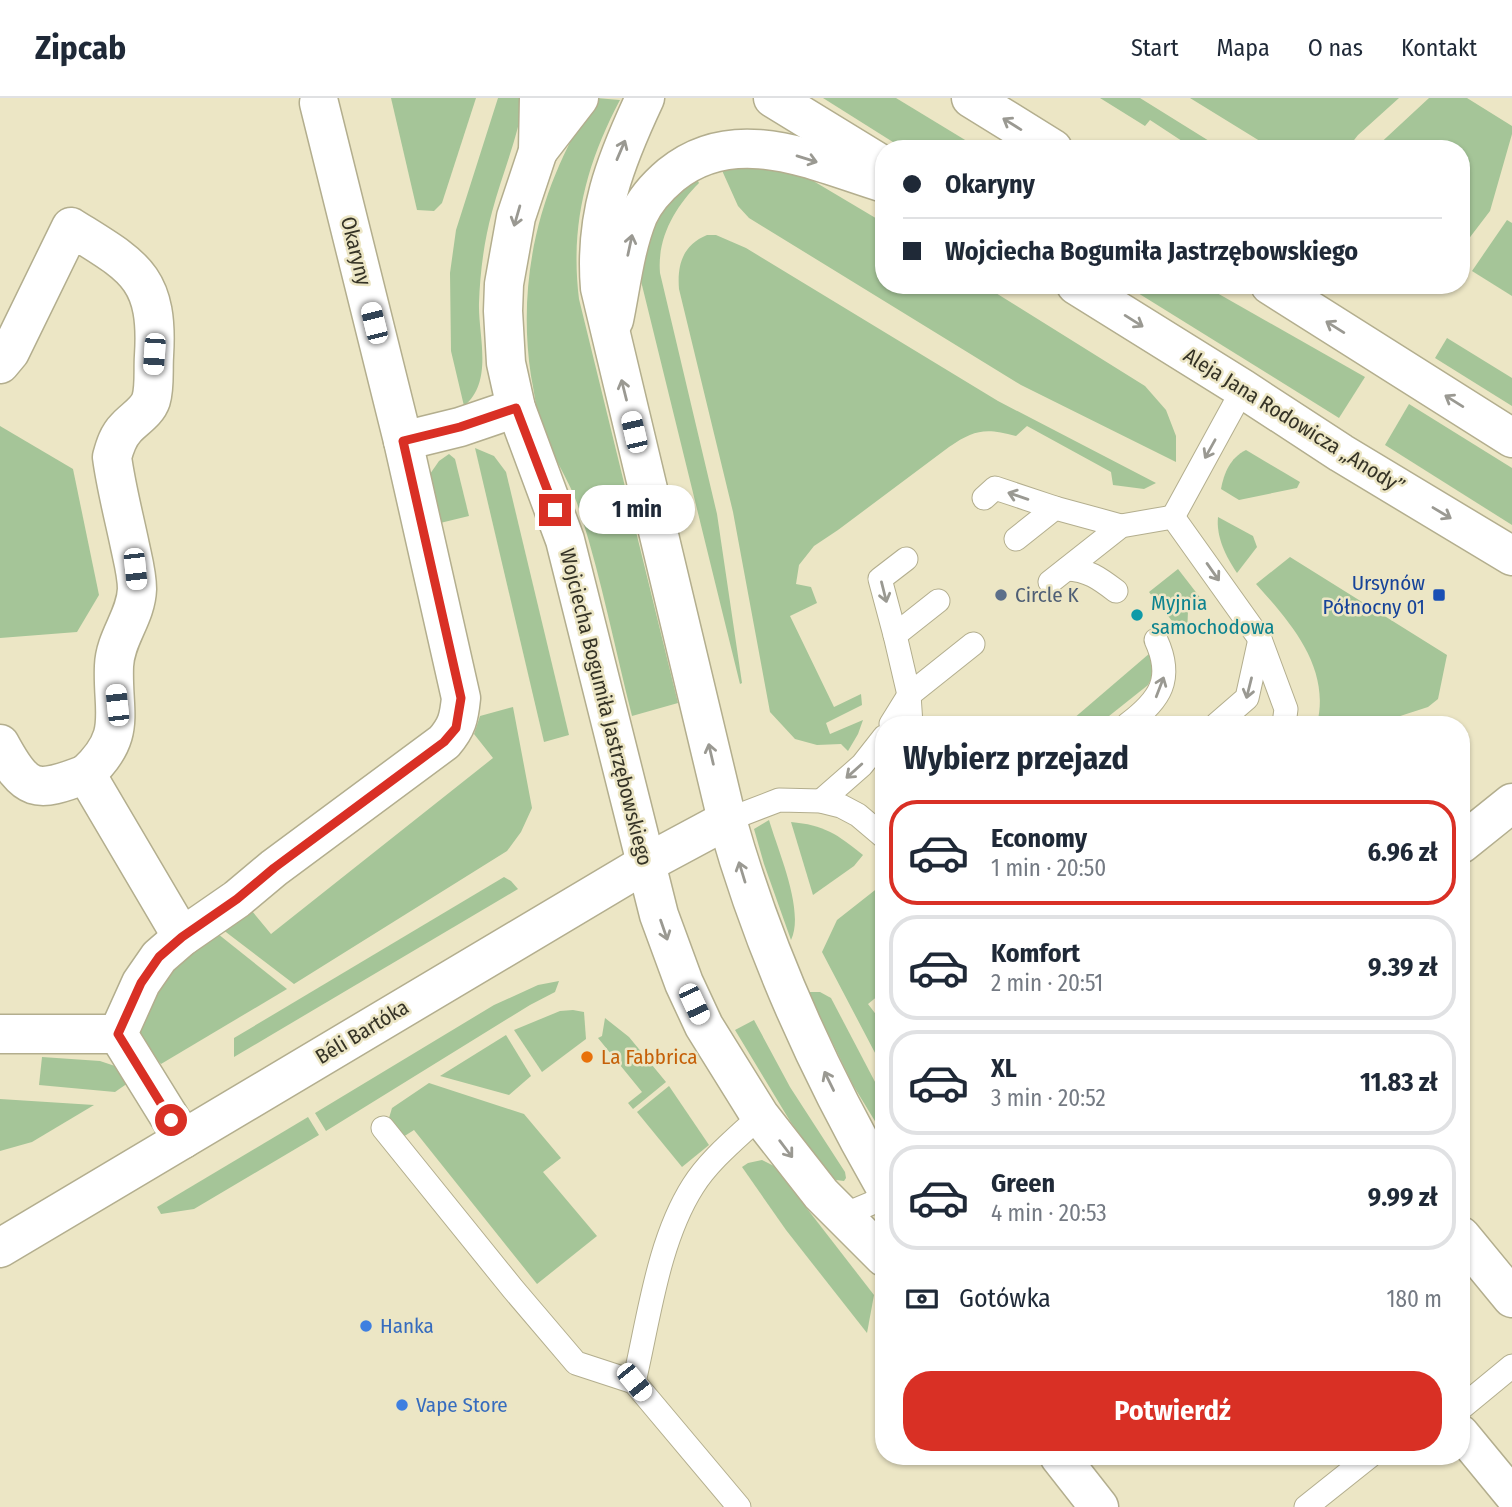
<!DOCTYPE html>
<html lang="pl">
<head>
<meta charset="utf-8">
<style>
	body { margin:0; font-family:"Fira Sans Condensed",sans-serif; background:#f6f6f7; color:#1f2937; height:100vh; display:flex; flex-direction:column; font-size:26px; white-space:nowrap }
	* { box-sizing:border-box; margin:0 }
	p { font-size:23px; color:#747a83 }
	.icon { flex:none; width:38px; height:38px; fill:none; stroke:currentColor; stroke-width:2; stroke-linecap:round; stroke-linejoin:round }
	.map { position:relative; flex:1; overflow:hidden }
	.drawer { position:absolute; left:875px; top:618px; width:595px; height:749px; display:flex; flex-direction:column; background:#fff; border-radius:28px; box-shadow:0 2px 5px #0004 }
	.drawer>* { flex:none }
	.guide { position:absolute; left:875px; top:42px; width:595px; height:154px; border-radius:28px; box-shadow:0 2px 5px #0004; display:grid; align-content:center; height:154px; padding:0 28px; background:#fff }
	.end { position:absolute; width:32px; height:32px; margin:-16px; border:9px solid #d93025; background:#fff; box-shadow:0 0 0 4px #fff }
	.from { border-radius:50% }
	.bubble { position:absolute; height:49px; border-radius:24px; background:#fff; box-shadow:0 2px 5px #0004; font-size:23px; font-weight:700; line-height:49px; text-align:center }
	.car { position:absolute; width:21px; height:42px; margin:-21px -10px; border-radius:9px; box-shadow:0 0 5px 2px #0007; background:linear-gradient(#fff 24%,#345 0 40%,#fff 0 76%,#345 0 86%,#fff 0) }
	.guide b { display:flex; align-items:center; gap:24px; height:66px; font-size:26px }
	.guide b+b { border-top:2px solid #e0e1e3 }
	.guide i { width:18px; height:18px; background:#1f2937 }
	ul { padding:0; list-style:none }
	li { display:flex; align-items:center; gap:21px; height:105px; margin:0 14px 10px; padding:0 14px; border:4px solid #e0e1e3; border-radius:28px }
	li div { flex:1 }
	li b { display:block; font-size:26px }
	li em { font-style:normal; font-weight:700 }
	li.selected { border-color:#d93025 }
	li>.icon { width:63px; height:63px; stroke-width:1.5 }
	h2 { padding:0 28px; font-size:32px; line-height:84px }
	.pay { display:flex; align-items:center; gap:18px; height:77px; padding:0 28px; font-size:26px }
	.pay p { margin-inline-start:auto }
	.cta { display:flex; gap:14px; margin-top:auto; padding:14px 28px }
	.cta a { flex:1; height:80px; border-radius:28px; background:#d93025; color:#fff; font-size:28px; font-weight:700; line-height:80px; text-align:center }
	header { display:flex; align-items:center; gap:42px; box-sizing:border-box; height:98px; padding:0 35px; background:#fff; border-bottom:2px solid #e0e1e3 }
	header strong { font-size:33px }
	nav { display:flex; gap:38px; margin-inline-start:auto; font-size:24px }
	.map>svg:first-child { display:block }
</style>
</head>
<body>
<header>
<strong>Zipcab</strong>
<nav><a>Start</a><a>Mapa</a><a>O nas</a><a>Kontakt</a></nav>
</header>
<div class="map">
<svg width="1512" height="1409" viewBox="0 0 1512 1409">
	<rect width="100%" height="100%" fill="#ece6c5"/>
	<!-- green -->
	<g fill="#a5c598">
		<polygon points="391,0 476,0 442,105 434,113 417,112"/>
		<path d="M498 0H524C518 40 502 76 492 114 484 143 480 175 479 205 478 238 494 283 464 308L451 253 450 175 456 132Z"/>
		<path d="M596 0 620 2C586 66 570 128 579 201L678 605 632 618C615 551 602 483 581 417 572 385 550 356 540 325 536 310 534 293 531 278 516 178 541 83 596 0Z"/>
		<polygon points="823,0 896,0 980,51 904,51"/>
		<polygon points="1100,0 1140,0 1222,51 1182,51 1185,45 1150,22 1145,28"/>
		<polygon points="1190,0 1399,0 1358,37 1347,51 1273,51"/>
		<polygon points="1429,0 1467,0 1512,28 1512,36 1490,113 1461,151 1461,51 1374,51"/>
		<polygon points="762,65 810,81 884,125 884,187 983,187 1145,288 1166,312 1176,338 1176,364 1021,287 749,120 738,108 720,68"/>
		<path d="M695 77 699 85C675 109 657 140 660 175L717 416 742 585 740 586 640 179 649 126Z"/>
		<polygon points="1507,122 1512,125 1512,198 1472,173"/>
		<path d="M707 137H716L746 150 998 303 1156 385 1144 391 1113 387 1111 374 1027 328 1016 338C986 330 975 331 949 349L838 432 814 448 799 467 796 486 811 489 817 505 790 518 834 609 861 596 862 607 826 625 830 636 863 622 858 636 848 653 841 646 817 647 795 641 770 614 733 414 679 191C677 166 683 147 707 137Z"/>
		<polygon points="1125,187 1203,187 1365,279 1339,320"/>
		<polygon points="1447,240 1512,280 1512,308 1435,260"/>
		<polygon points="1409,306 1512,370 1512,427 1385,347"/>
		<polygon points="0,328 73,371 99,497 77,534 0,540"/>
		<polygon points="475,350 494,358 506,374 569,637 544,644"/>
		<path d="M1246 352 1300 384 1297 390 1239 402 1221 391C1224 375 1230 360 1246 352Z"/>
		<polygon points="449,356 455,361 469,418 436,426 430,376 439,363"/>
		<path d="M1218 419 1253 438 1257 449 1237 475C1226 459 1216 439 1218 419Z"/>
		<path d="M1290 459 1447 557 1438 601 1428 609 1394 620 1385 626H1317C1331 570 1291 525 1256 486Z"/>
		<polygon points="1178,471 1202,502 1188,513 1187,536 1180,533 1149,494"/>
		<path d="M1150 555C1154 566 1154 577 1148 587L1099 626H1077L1073 621Z"/>
		<polygon points="513,609 532,710 521,734 507,753 294,886 218,828 252,813 271,836 493,660 474,636 480,618"/>
		<path d="M769 722C778 753 805 813 791 842L764 766 754 731Z"/>
		<path d="M791 724C824 727 837 736 863 757L854 768 813 797Z"/>
		<polygon points="504,779 511,783 518,791 234,959 234,940"/>
		<polygon points="884,785 884,893 868,906 884,927 884,972 822,854 837,822"/>
		<polygon points="213,832 287,891 161,966 140,940 139,924 166,873"/>
		<polygon points="559,883 555,894 530,907 326,1033 315,1015 494,907 538,887"/>
		<polygon points="808,894 820,894 831,900 884,1001 884,1038 853,987"/>
		<polygon points="573,912 584,914 586,941 542,974 514,932 560,913"/>
		<polygon points="605,920 629,939 666,984 633,1011 628,1005 642,994 598,940 602,938"/>
		<polygon points="754,922 790,989 845,1074 846,1080 844,1083 836,1082 824,1071 790,1023 735,932"/>
		<polygon points="506,937 531,978 509,997 440,978"/>
		<polygon points="42,959 100,963 115,968 128,985 115,994 39,987"/>
		<polygon points="429,985 524,1016 561,1060 543,1074 597,1138 537,1186 414,1032 403,1039 389,1020 392,1010"/>
		<polygon points="669,988 709,1047 682,1069 637,1014"/>
		<polygon points="0,1001 94,1007 32,1044 0,1053"/>
		<polygon points="308,1019 319,1037 194,1111 161,1116 157,1109"/>
		<polygon points="762,1062 774,1068 874,1197 867,1235 786,1132 742,1069 748,1065"/>
	</g>
	<g fill="none" stroke-linecap="round" stroke-linejoin="round">
		<defs>
			<g id="service">
				<polyline points="984,400 995,390 1055,410"/>
				<polyline points="1173,419 1260,541 1286,611 1284,626"/>
				<polyline points="1173,419 1243,291"/>
				<polyline points="1016,441 1055,410 1121,428"/>
				<path d="M1067 471C1088 472 1099 480 1116 493"/>
				<polyline points="1050,484 1121,428 1173,419"/>
				<polyline points="895,537 880,481 906,461"/>
				<polyline points="891,626 909,597 973,546"/>
				<polyline points="911,626 909,597 895,537 938,503"/>
				<path d="M1128 626C1160 602 1174 581 1156 542"/>
				<polyline points="1217,626 1247,600 1260,541"/>
				<polyline points="821,703 862,667 884,639"/>
				<polyline points="727,722 779,702 821,703 841,708 858,717 884,739"/>
				<polyline points="383,1030 513,1191 576,1265 634,1284"/>
				<polyline points="841,1118 884,1100"/>
				<polyline points="1461,1310 1512,1268"/>
				<path d="M739 1409 634 1284C649 1220 658 1143 693 1088 710 1061 738 1039 760 1018"/>
				<polyline points="1306,1409 1370,1358"/>
			</g>
			<polyline id="pedestrian" points="1461,1335 1512,1397"/>
			<g id="minor">
				<path d="M0 266 10 254 71 129C133 168 159 178 154 258 153 272 155 289 151 302 147 314 134 321 126 330 118 338 115 348 112 359 116 389 124 419 130 448 133 462 137 477 137 491 136 519 115 540 114 568 112 616 128 637 86 676"/>
				<polyline points="403,343 460,329 516,310"/>
				<path d="M0 646C26 694 35 696 86 676L182 839"/>
				<polyline points="1461,746 1512,705"/>
				<polyline points="0,936 118,936"/>
				<path d="M183 1041 118 936 141 885 159 859 182 839 237 801 274 770 444 644C457 629 459 620 461 600L403 343 319 5"/>
				<polyline points="1461,1138 1512,1200"/>
			</g>
			<g id="tertiary">
				<polyline points="539,0 538,53 516,119 504,186 503,213 506,265 516,310 565,442 659,817 684,885 704,928 760,1018 821,1096 884,1159"/>
				<path d="M645 0C615 64 594 117 600 190L727 722C763 850 818 972 884 1087"/>
				<polyline points="538,53 579,0"/>
				<path d="M614 222C621 188 625 150 638 118 645 102 658 88 671 77 736 24 815 64 884 85"/>
				<polyline points="0,1150 645,766 727,722"/>
				<polyline points="1059,1358 1099,1409"/>
			</g>
			<g id="secondary">
				<polyline points="773,0 884,68"/>
				<polyline points="971,0 1053,51"/>
				<polyline points="1076,187 1243,291 1341,355 1512,458"/>
				<polyline points="1270,187 1512,340"/>
			</g>
		</defs>
		<!-- service casing -->
		<use href="#service" stroke="#b3ae8e" stroke-width="25"/>
		<!-- pedestrian casing -->
		<use href="#pedestrian" stroke="#b3ae8e" stroke-width="38"/>
		<!-- minor casing -->
		<use href="#minor" stroke="#b3ae8e" stroke-width="41"/>
		<!-- tertiary casing -->
		<use href="#tertiary" stroke="#b3ae8e" stroke-width="41"/>
		<!-- secondary casing -->
		<use href="#secondary" stroke="#b3ae8e" stroke-width="41"/>
		<!-- service -->
		<use href="#service" stroke="#fff" stroke-width="23"/>
		<!-- pedestrian -->
		<use href="#pedestrian" stroke="#fff" stroke-width="35"/>
		<!-- minor -->
		<use href="#minor" stroke="#fff" stroke-width="38"/>
		<!-- tertiary -->
		<use href="#tertiary" stroke="#fff" stroke-width="38"/>
		<!-- secondary -->
		<use href="#secondary" stroke="#fff" stroke-width="38"/>
	</g>
	<!-- one-way arrows -->
	<defs><path id="oneway-shaft" d="M-6 0H5M1.5-3L5.5 0L1.5 3" fill="none" stroke-width="1.6" stroke-linecap="round" stroke-linejoin="round" transform="scale(1.75)"/></defs>
	<g stroke="#9a9992">
		<use href="#oneway-shaft" transform="translate(1012 26) rotate(-148)"/>
		<use href="#oneway-shaft" transform="translate(621 52) rotate(-67)"/>
		<use href="#oneway-shaft" transform="translate(807 61) rotate(17)"/>
		<use href="#oneway-shaft" transform="translate(517 118) rotate(106)"/>
		<use href="#oneway-shaft" transform="translate(630 147) rotate(-78)"/>
		<use href="#oneway-shaft" transform="translate(1134 223) rotate(32)"/>
		<use href="#oneway-shaft" transform="translate(1335 229) rotate(-148)"/>
		<use href="#oneway-shaft" transform="translate(624 292) rotate(-104)"/>
		<use href="#oneway-shaft" transform="translate(1454 303) rotate(-148)"/>
		<use href="#oneway-shaft" transform="translate(1210 351) rotate(119)"/>
		<use href="#oneway-shaft" transform="translate(1018 398) rotate(-161)"/>
		<use href="#oneway-shaft" transform="translate(1442 415) rotate(31)"/>
		<use href="#oneway-shaft" transform="translate(1213 474) rotate(55)"/>
		<use href="#oneway-shaft" transform="translate(884 494) rotate(76)"/>
		<use href="#oneway-shaft" transform="translate(1160 589) rotate(-69)"/>
		<use href="#oneway-shaft" transform="translate(1249 590) rotate(104)"/>
		<use href="#oneway-shaft" transform="translate(711 656) rotate(-103)"/>
		<use href="#oneway-shaft" transform="translate(854 673) rotate(138)"/>
		<use href="#oneway-shaft" transform="translate(742 774) rotate(-107)"/>
		<use href="#oneway-shaft" transform="translate(664 832) rotate(71)"/>
		<use href="#oneway-shaft" transform="translate(829 983) rotate(-116)"/>
		<use href="#oneway-shaft" transform="translate(786 1051) rotate(53)"/>
	</g>
	<g fill="none" stroke-linecap="round" stroke-linejoin="round">
		<!-- route -->
		<polyline stroke="#d93025" stroke-width="9" points="171,1022 118,936 141,885 159,859 182,839 237,801 274,770 444,644 456,630 461,600 403,343 460,329 516,310 555,412"/>
	</g>
	<!-- markers -->
	<circle fill="#5c6f8a" stroke="#ece6c5" stroke-width="2.5" cx="1001" cy="497" r="7"/>
	<rect fill="#1a4fb4" stroke="#ece6c5" stroke-width="2.5" x="1432" y="490" width="14" height="14" rx="3.5"/>
	<circle fill="#0f9aa8" stroke="#ece6c5" stroke-width="2.5" cx="1137" cy="517" r="7"/>
	<circle fill="#e8710a" stroke="#ece6c5" stroke-width="2.5" cx="587" cy="959" r="7"/>
	<g fill="#3f7fe0" stroke="#ece6c5" stroke-width="2.5">
		<circle cx="366" cy="1228" r="7"/>
		<circle cx="402" cy="1307" r="7"/>
	</g>
	<g text-anchor="middle" stroke-width="5" stroke-linejoin="round" paint-order="stroke">
		<!-- street labels -->
		<g font-size="21" fill="#353326" stroke="#ece6c5">
			<text transform="translate(356 153) rotate(76)" y="7">Okaryny</text>
			<text transform="translate(1294 323) rotate(32)" y="7">Aleja Jana Rodowicza „Anody”</text>
			<text transform="translate(606 609) rotate(76)" y="7">Wojciecha Bogumiła Jastrzębowskiego</text>
			<text transform="translate(362 934) rotate(-31)" y="7">Béli Bartóka</text>
		</g>
		<!-- transit labels -->
		<g font-size="21" fill="#164399" stroke="#ece6c5" text-anchor="end">
			<text x="1425" y="492">Ursynów<tspan x="1425" dy="24">Północny 01</tspan></text>
		</g>
		<!-- service labels -->
		<g font-size="21" fill="#4e5e75" stroke="#ece6c5" text-anchor="start">
			<text x="1015" y="504">Circle K</text>
		</g>
		<!-- culture labels -->
		<g font-size="21" fill="#0d838f" stroke="#ece6c5" text-anchor="start">
			<text x="1151" y="512">Myjnia<tspan x="1151" dy="24">samochodowa</tspan></text>
		</g>
		<!-- food labels -->
		<g font-size="21" fill="#c56008" stroke="#ece6c5" text-anchor="start">
			<text x="601" y="966">La Fabbrica</text>
		</g>
		<!-- shop labels -->
		<g font-size="21" fill="#366cbe" stroke="#ece6c5" text-anchor="start">
			<text x="380" y="1235">Hanka</text>
			<text x="416" y="1314">Vape Store</text>
		</g>
	</g>
</svg>
<i class="end from" style="left:171px;top:1022px"></i>
<i class="end" style="left:555px;top:412px"></i>
<div class="bubble" style="left:579px;top:387px;width:116px">1 min</div>
<i class="car" style="left:374px;top:225px;rotate:346deg"></i>
<i class="car" style="left:154px;top:256px;rotate:184deg"></i>
<i class="car" style="left:634px;top:334px;rotate:347deg"></i>
<i class="car" style="left:135px;top:471px;rotate:174deg"></i>
<i class="car" style="left:117px;top:607px;rotate:354deg"></i>
<i class="car" style="left:694px;top:906px;rotate:155deg"></i>
<i class="car" style="left:634px;top:1284px;rotate:141deg"></i>
<div class="guide">
<b><i class="from"></i>Okaryny</b>
<b><i></i>Wojciecha Bogumiła Jastrzębowskiego</b>
</div>
<section class="drawer">
<h2>Wybierz przejazd</h2>
<ul>
<li class="selected"><svg class="icon" aria-label="car" viewBox="0 0 24 24"><path d="M5 17H2v-5l4-1 3-4h7l3 4 3 1v5h-3M9 17h6M6 11h13"/><circle cx="7" cy="17" r="2"/><circle cx="17" cy="17" r="2"/></svg><div><b>Economy</b><p>1 min · 20:50</p></div><em>6.96 zł</em></li>
<li><svg class="icon" aria-label="car" viewBox="0 0 24 24"><path d="M5 17H2v-5l4-1 3-4h7l3 4 3 1v5h-3M9 17h6M6 11h13"/><circle cx="7" cy="17" r="2"/><circle cx="17" cy="17" r="2"/></svg><div><b>Komfort</b><p>2 min · 20:51</p></div><em>9.39 zł</em></li>
<li><svg class="icon" aria-label="car" viewBox="0 0 24 24"><path d="M5 17H2v-5l4-1 3-4h7l3 4 3 1v5h-3M9 17h6M6 11h13"/><circle cx="7" cy="17" r="2"/><circle cx="17" cy="17" r="2"/></svg><div><b>XL</b><p>3 min · 20:52</p></div><em>11.83 zł</em></li>
<li><svg class="icon" aria-label="car" viewBox="0 0 24 24"><path d="M5 17H2v-5l4-1 3-4h7l3 4 3 1v5h-3M9 17h6M6 11h13"/><circle cx="7" cy="17" r="2"/><circle cx="17" cy="17" r="2"/></svg><div><b>Green</b><p>4 min · 20:53</p></div><em>9.99 zł</em></li>
</ul>
<div class="pay"><svg class="icon" aria-label="cash" viewBox="0 0 24 24"><path d="M3 7h18v10H3z"/><circle cx="12" cy="12" r="2"/></svg>Gotówka<p>180 m</p></div>
<div class="cta"><a>Potwierdź</a></div>
</section>
</div>
</body>
</html>
